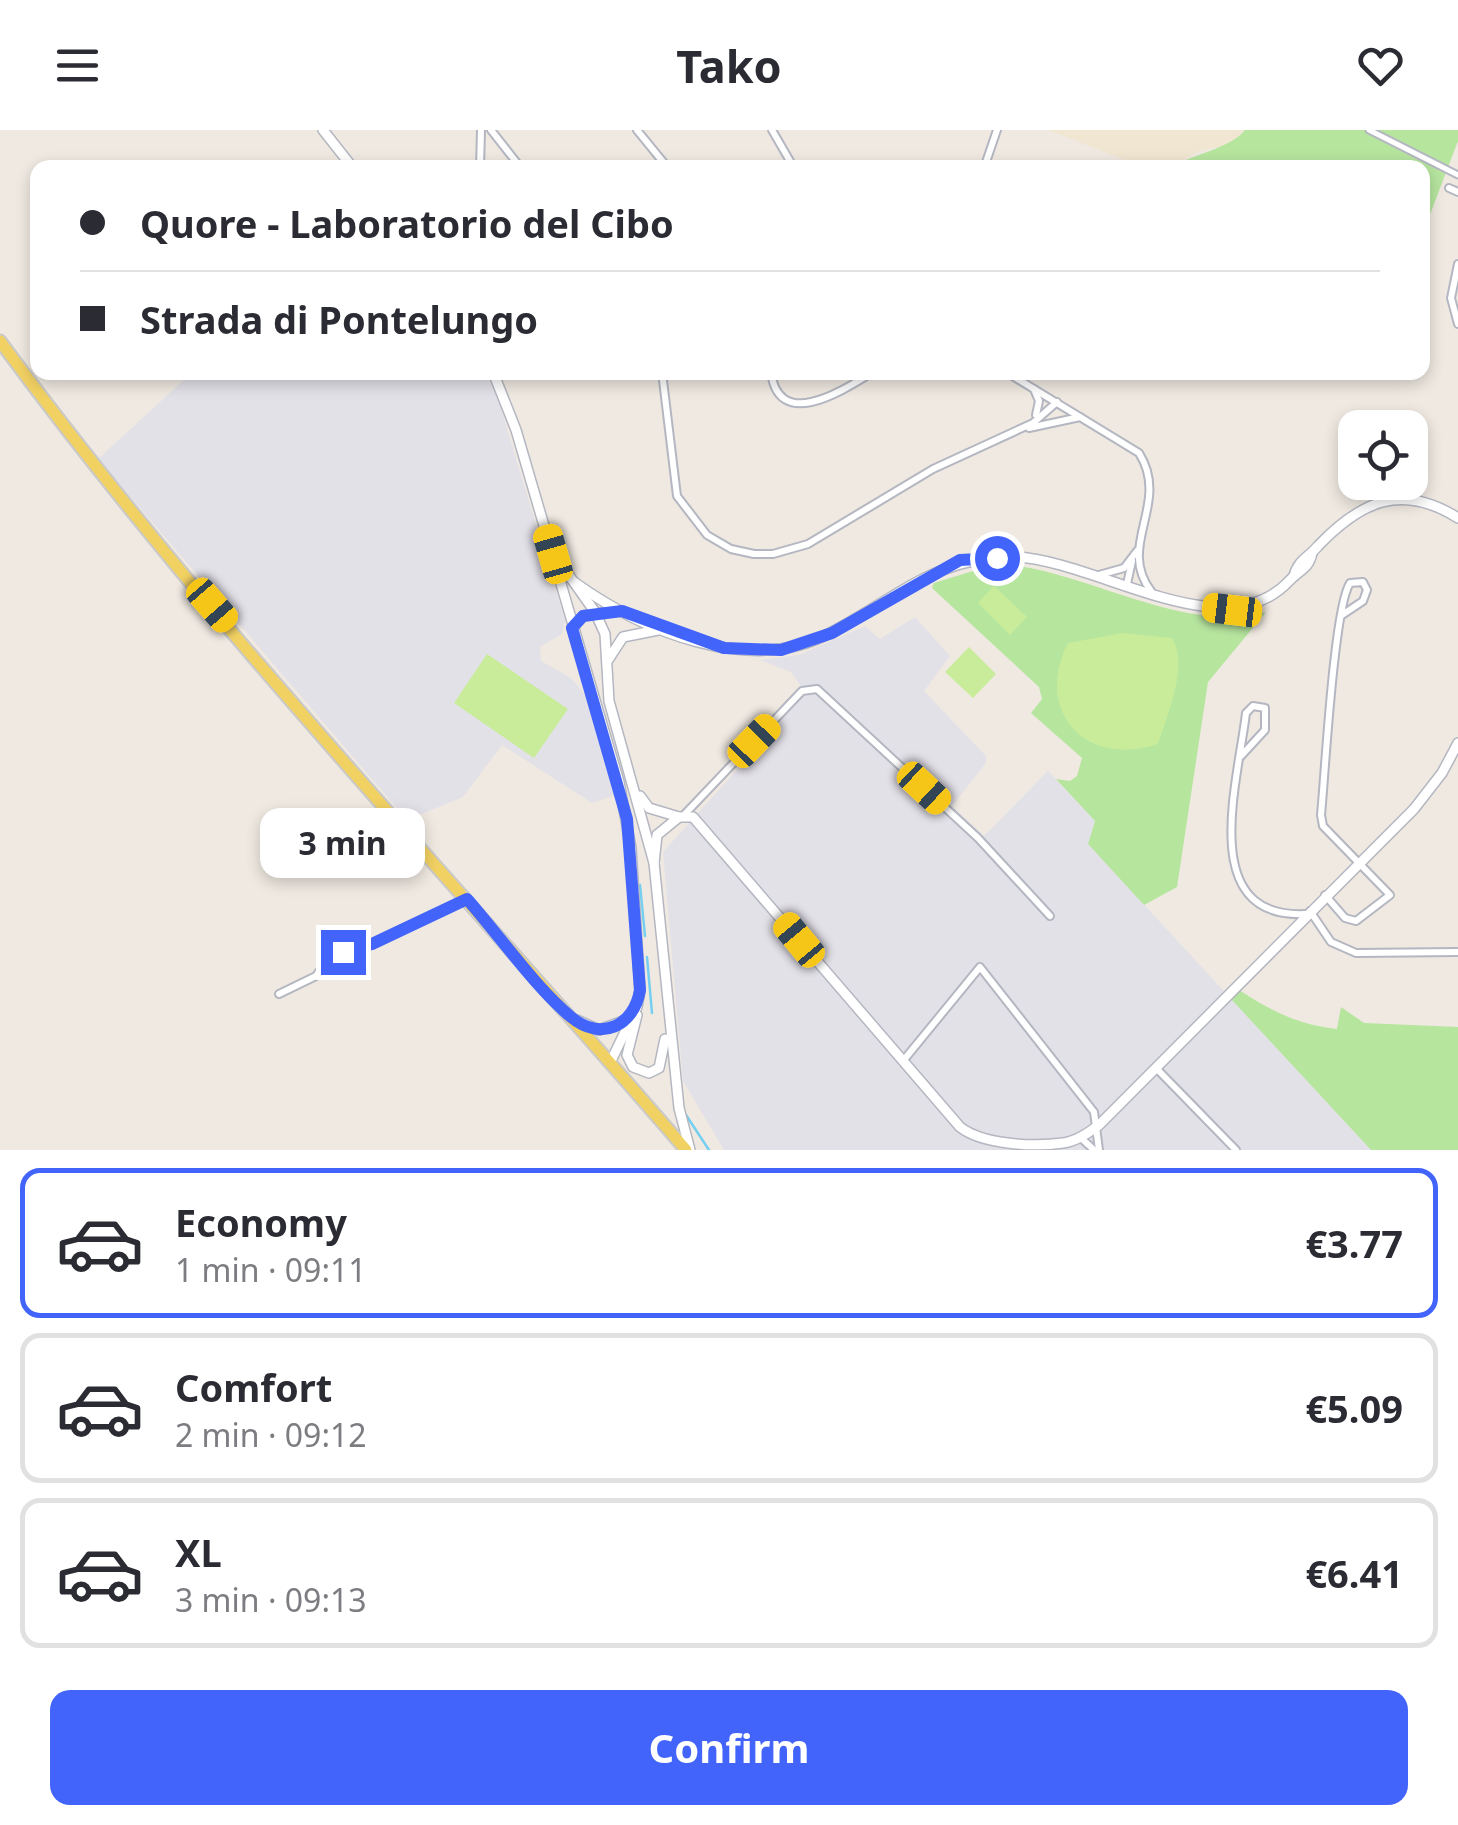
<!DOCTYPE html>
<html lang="en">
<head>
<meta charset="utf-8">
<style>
	body { margin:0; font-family:"Noto Sans",sans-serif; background:#f2f2f3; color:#2b2b33; height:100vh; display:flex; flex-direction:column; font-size:38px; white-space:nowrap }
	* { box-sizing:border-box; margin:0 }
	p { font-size:32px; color:#7c7c81 }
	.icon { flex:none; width:55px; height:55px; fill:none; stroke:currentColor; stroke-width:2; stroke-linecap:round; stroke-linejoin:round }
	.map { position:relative; height:1020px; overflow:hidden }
	.drawer { display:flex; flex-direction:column; background:#fff; flex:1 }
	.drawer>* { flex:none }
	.banner { position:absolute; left:30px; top:30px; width:1400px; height:220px; border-radius:20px; box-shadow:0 5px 15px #0003; display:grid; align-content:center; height:220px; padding:0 50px; background:#fff }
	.tools { position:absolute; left:1338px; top:280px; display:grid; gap:20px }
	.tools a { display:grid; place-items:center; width:90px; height:90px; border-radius:20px; background:#fff; box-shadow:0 5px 15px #0003; font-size:50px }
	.end { position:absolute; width:45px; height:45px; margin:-22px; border:12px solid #4264fb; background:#fff; box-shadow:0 0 0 5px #fff }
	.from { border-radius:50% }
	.bubble { position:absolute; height:70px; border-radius:20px; background:#fff; box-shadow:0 5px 15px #0003; font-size:32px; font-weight:700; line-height:70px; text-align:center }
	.car { position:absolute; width:30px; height:60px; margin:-30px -15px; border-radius:12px; box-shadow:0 0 8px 2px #0007; background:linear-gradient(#f5c518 24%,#345 0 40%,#f5c518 0 76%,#345 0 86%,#f5c518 0) }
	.banner b { display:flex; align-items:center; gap:35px; height:95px; font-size:38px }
	.banner b+b { border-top:2px solid #e1e1e2 }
	.banner i { width:25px; height:25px; background:#2b2b33 }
	ul { padding:18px 0 0; list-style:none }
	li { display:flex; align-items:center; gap:30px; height:150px; margin:0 20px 15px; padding:0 30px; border:5px solid #e1e1e2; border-radius:20px }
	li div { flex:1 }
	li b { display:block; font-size:38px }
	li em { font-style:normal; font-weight:700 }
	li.on { border-color:#4264fb }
	li>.icon { width:90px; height:90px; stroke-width:1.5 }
	.button { display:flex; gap:20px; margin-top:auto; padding:20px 50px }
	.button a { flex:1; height:115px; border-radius:20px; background:#4264fb; color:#fff; font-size:40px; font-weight:700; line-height:115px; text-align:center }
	header { display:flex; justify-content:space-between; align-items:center; height:130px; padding:0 50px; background:#fff; font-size:45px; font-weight:700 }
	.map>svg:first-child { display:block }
</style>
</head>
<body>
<header><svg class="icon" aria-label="menu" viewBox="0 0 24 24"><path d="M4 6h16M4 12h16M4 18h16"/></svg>Tako<svg class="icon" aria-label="heart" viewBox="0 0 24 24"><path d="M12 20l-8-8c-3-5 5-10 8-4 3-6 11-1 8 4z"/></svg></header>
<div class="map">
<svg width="1458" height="1020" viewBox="0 0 1458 1020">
	<rect width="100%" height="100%" fill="#efe9e1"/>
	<!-- industrial -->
	<g fill="#e3e1e8">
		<polygon points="183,243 485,243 497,265 565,491 562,504 540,517 541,531 571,548 589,569 615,665 592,673 502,615 463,667 407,690 98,329 187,247"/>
		<polygon points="915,487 950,526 924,561 986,626 986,633 952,676 984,706 1048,641 1095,691 1088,714 1371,1020 724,1020 683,951 663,722 806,563 791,542 760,530 799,525 865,496 880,509"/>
	</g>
	<!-- education -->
	<polygon fill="#f0e6d1" points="1049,0 1245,0 1228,15 1202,20 1168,38 1142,37"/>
	<!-- green -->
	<g fill="#b6e59e">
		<path d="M1245 0H1458V11L1423 103 1422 38H1168C1189 26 1233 17 1245 0Z"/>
		<path d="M1019 436C1097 448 1190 504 1266 482L1208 552 1177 757 1144 775 1088 714 1095 691 1056 649 1070 651 1077 646 1082 628 1031 583 1042 569 1039 557 932 458 934 453 986 437Z"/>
		<path d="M1239 860C1273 882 1296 894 1337 899L1341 877 1364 893 1458 897V1020H1371L1231 869Z"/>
	</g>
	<!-- pitch -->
	<g fill="#c9ec9a">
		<polygon points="994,456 1027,487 1010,505 978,473"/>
		<path d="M1123 503 1172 508C1189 536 1167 586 1158 614 1086 638 1033 582 1068 513Z"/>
		<polygon points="969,517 996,544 973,568 945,542"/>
		<polygon points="487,524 568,579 534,628 454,573"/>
	</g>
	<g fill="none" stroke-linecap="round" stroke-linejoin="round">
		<!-- stream -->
		<g stroke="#75cff0" stroke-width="2.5">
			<polyline points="640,755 645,806"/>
			<polyline points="647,827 652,883"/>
			<polyline points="684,982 709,1020"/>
		</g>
		<defs>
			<polyline id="pedestrian" points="1369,0 1458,45"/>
			<g id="minor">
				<polyline points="491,0 521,38"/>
				<polyline points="637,0 668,38"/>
				<polyline points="772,0 794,38"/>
				<polyline points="480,38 481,0"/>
				<polyline points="984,38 997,0"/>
				<polyline points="1449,58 1458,62"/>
				<polyline points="1458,134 1451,168 1458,194"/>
				<polyline points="662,242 677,366 707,405 731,419 754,424 773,424 808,414 933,339 1033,293 1057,272"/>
				<path d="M771 242C779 303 845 259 873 242"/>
				<path d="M1006 242 1139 323C1171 374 1116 415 1151 461"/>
				<polyline points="1034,259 1039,271 1036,285"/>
				<polyline points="1029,298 1080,287"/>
				<polyline points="1099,445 1124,438 1137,421"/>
				<polyline points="1127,454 1132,431"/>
				<path d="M1241 626 1265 600V578L1253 576 1246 583C1238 652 1196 789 1305 784"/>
				<polyline points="683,686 802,561 817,559 978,708 1050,786"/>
				<path d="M1325 765 1345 788 1356 791 1390 765 1323 696 1321 685C1325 644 1334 477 1350 453L1363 452 1367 460 1363 471 1342 485"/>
				<polyline points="1310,781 1331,812 1356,823 1458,822"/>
				<polyline points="279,864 316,846 325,833 343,822 372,814 466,769"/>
				<polyline points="903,931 980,837 1094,982 1099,1020"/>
				<polyline points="1156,938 1236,1020"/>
				<polyline points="1081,1008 1094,1020"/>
			</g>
			<g id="tertiary">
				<polyline points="323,0 353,38"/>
				<polyline points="493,242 516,300 619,652 631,718 640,861 637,877 610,933"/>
				<polyline points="556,427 595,482 605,504 609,571 654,733 679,978 690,1020"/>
				<path d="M1294 446C1298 430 1308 428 1318 416 1360 372 1401 352 1458 388"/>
				<path d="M574 452C642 501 750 546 830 503 896 469 937 425 1015 427 1097 430 1224 521 1289 451 1299 440 1309 439 1312 423"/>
				<polyline points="572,498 583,486 615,481"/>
				<polyline points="608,530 623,507 658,500"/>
				<polyline points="640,666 649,678 679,687"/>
				<path d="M654 733 657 705 679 687H693L960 997C983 1015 1035 1017 1063 1013 1077 1011 1088 1003 1099 995L1414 679 1442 643 1458 613"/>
				<polyline points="637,885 627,925 633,937 649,943 659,938 665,909"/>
				<polyline points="577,890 599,900 626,890"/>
			</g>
			<path id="primary" d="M0 211C209 495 456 753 686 1020"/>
		</defs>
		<!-- pedestrian casing -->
		<use href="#pedestrian" stroke="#b4b7c1" stroke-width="9"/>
		<!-- minor casing -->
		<use href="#minor" stroke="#b4b7c1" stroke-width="10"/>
		<!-- tertiary casing -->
		<use href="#tertiary" stroke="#b4b7c1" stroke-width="12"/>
		<!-- primary casing -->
		<use href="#primary" stroke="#c9c9c9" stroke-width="15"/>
		<!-- pedestrian -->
		<use href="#pedestrian" stroke="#fff" stroke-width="5"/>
		<!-- minor -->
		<use href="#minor" stroke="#fff" stroke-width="6"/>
		<!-- tertiary -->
		<use href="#tertiary" stroke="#fff" stroke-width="9"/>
		<!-- primary -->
		<use href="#primary" stroke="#f2d163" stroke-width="11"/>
	</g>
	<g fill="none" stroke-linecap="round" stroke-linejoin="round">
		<!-- route -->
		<path stroke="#4264fb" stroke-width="12" d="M343 822 372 814 467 769C499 805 535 857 571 887 601 912 634 896 640 860L627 689 572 498 583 486 622 481 724 518 781 520 832 503 960 430 997 428"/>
	</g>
</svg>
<div class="tools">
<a><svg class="icon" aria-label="locate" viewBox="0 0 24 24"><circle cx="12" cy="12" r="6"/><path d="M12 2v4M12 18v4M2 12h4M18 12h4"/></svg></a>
</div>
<i class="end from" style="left:997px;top:428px"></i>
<i class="end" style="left:343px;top:822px"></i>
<div class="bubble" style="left:260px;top:678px;width:165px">3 min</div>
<i class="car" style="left:553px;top:424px;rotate:344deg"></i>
<i class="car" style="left:212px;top:475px;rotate:139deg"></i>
<i class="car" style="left:1232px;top:480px;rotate:277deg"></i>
<i class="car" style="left:754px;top:611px;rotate:44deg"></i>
<i class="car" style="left:924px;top:658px;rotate:133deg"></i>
<i class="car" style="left:799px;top:810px;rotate:320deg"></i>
<div class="banner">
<b><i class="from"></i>Quore - Laboratorio del Cibo</b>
<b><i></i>Strada di Pontelungo</b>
</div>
</div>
<section class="drawer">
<ul>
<li class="on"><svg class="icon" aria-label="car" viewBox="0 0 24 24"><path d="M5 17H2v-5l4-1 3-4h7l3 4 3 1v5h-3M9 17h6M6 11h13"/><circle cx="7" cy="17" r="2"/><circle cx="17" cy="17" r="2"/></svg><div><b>Economy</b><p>1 min · 09:11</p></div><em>€3.77</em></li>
<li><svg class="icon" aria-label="car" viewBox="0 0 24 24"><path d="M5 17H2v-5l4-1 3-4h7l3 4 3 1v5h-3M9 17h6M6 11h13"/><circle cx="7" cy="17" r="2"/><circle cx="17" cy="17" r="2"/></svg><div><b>Comfort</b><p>2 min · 09:12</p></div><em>€5.09</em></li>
<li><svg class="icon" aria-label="car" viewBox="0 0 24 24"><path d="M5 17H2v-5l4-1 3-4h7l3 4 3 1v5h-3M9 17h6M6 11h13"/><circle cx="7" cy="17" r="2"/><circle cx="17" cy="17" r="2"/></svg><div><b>XL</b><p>3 min · 09:13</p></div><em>€6.41</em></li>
</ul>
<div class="button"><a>Confirm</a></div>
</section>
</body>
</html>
